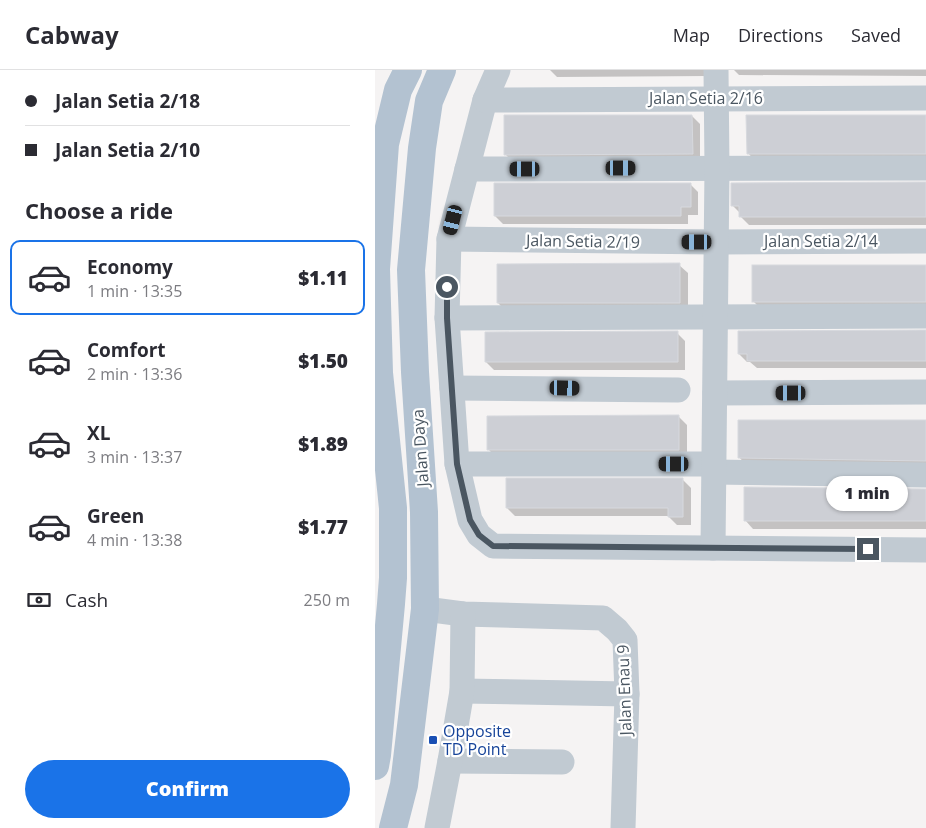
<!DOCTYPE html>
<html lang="en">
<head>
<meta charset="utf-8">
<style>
	body { margin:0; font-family:"Open Sans",sans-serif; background:#f2f2f3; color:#2b2b33; height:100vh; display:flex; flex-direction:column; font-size:19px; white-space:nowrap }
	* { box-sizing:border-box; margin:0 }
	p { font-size:16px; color:#7c7c81 }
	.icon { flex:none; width:28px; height:28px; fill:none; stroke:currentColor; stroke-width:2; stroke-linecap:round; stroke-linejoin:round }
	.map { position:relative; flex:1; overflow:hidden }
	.drawer { display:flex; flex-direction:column; background:#fff; width:375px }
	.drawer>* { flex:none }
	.hud { display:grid; align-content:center; height:110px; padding:0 25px; background:#fff }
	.end { position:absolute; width:22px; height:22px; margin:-11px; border:6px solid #4a5661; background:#fff; box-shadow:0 0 0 2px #fff }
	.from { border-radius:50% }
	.bubble { position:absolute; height:35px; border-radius:18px; background:#fff; box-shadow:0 1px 4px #0004; font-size:16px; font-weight:800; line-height:35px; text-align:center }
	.car { position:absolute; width:15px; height:30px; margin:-15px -8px; border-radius:6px; box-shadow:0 0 4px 1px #0007; background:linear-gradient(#222 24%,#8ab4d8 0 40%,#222 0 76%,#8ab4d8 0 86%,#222 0) }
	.hud b { display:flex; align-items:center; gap:18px; height:48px; font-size:19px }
	.hud b+b { border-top:1px solid #e1e1e2 }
	.hud i { width:12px; height:12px; background:#2b2b33 }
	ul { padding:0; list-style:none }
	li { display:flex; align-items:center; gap:15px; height:75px; margin:0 10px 8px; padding:0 15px; border:2px solid transparent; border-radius:10px }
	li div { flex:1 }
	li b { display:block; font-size:19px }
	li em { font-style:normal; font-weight:800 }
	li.on { border-color:#1a73e8 }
	li>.icon { width:45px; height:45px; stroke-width:1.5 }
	h2 { padding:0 25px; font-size:22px; line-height:60px }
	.pay { display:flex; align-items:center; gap:12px; height:55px; padding:0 25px; font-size:19px }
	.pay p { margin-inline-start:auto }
	.primary-button { display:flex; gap:10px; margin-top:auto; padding:10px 25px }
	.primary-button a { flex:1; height:58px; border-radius:30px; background:#1a73e8; color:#fff; font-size:20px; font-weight:800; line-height:58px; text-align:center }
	header { display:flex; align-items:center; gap:30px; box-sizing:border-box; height:70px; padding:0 25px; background:#fff; border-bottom:1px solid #e1e1e2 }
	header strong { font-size:24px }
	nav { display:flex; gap:28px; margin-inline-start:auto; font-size:18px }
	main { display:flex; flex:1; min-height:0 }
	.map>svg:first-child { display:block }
</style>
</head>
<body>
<header>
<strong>Cabway</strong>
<nav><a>Map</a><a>Directions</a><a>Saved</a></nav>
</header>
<main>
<section class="drawer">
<div class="hud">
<b><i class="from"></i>Jalan Setia 2/18</b>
<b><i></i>Jalan Setia 2/10</b>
</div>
<h2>Choose a ride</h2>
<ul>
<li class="on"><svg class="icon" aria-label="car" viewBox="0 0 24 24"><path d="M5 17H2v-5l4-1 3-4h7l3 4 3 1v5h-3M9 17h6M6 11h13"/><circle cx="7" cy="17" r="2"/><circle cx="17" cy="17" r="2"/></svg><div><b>Economy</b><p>1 min · 13:35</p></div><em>$1.11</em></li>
<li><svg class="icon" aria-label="car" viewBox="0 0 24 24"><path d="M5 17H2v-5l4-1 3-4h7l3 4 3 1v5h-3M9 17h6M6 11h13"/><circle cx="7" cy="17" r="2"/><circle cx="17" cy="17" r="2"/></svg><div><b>Comfort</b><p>2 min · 13:36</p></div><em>$1.50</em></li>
<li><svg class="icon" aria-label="car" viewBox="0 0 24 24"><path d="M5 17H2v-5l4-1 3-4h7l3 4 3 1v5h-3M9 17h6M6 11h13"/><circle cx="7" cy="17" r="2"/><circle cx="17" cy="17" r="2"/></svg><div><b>XL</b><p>3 min · 13:37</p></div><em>$1.89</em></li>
<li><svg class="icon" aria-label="car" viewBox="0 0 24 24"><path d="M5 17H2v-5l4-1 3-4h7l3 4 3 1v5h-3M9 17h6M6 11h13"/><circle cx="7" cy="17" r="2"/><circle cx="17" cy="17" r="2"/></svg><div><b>Green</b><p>4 min · 13:38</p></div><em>$1.77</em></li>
</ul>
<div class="pay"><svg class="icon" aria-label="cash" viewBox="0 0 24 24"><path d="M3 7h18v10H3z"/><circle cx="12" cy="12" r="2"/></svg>Cash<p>250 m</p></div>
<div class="primary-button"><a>Confirm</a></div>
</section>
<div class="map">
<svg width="551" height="758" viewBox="0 0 551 758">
	<rect width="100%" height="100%" fill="#f5f3f3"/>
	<!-- shadow -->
	<g fill="#0003">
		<polygon points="175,0 337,0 335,6 182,7"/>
		<polygon points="359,0 551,0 551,6 364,5"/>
		<polygon points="317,46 325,54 325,92 138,92 130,84"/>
		<polygon points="551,47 551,91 381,92 373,83"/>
		<polygon points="315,114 323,122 323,145 313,145 313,154 128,154 120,146"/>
		<polygon points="551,114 551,155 374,155 366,147 366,144 358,136"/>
		<polygon points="304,195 313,203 313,240 131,241 123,233"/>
		<polygon points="551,196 551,239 387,240 379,232"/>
		<polygon points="551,262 551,298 382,298 375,292 372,292 364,284"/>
		<polygon points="302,263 310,271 310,300 119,300 111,292"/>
		<polygon points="304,347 312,355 312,387 121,387 113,379"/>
		<polygon points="551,351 551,398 372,396 364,387"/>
		<polygon points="308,410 316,418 316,455 302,455 293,446 140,446 132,438"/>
		<polygon points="551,421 551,459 378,459 370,450"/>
	</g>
	<!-- building -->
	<g fill="#cdcfd5" stroke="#d7d9de">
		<polygon points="129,45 317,45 318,84 129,85"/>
		<polygon points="371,45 551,45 551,84 372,84"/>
		<polygon points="551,112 551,147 364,147 364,136 356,136 356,113"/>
		<polygon points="119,113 316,113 316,137 306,137 306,146 119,146"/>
		<polygon points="305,193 305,233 122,233 122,194"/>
		<rect x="377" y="195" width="174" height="37"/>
		<polygon points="551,260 551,291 372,291 372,284 363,284 363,261"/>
		<polygon points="303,261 303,292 110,292 110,262"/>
		<polygon points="304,345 304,380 112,380 112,346"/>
		<polygon points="363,350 551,350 551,391 363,388"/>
		<polygon points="131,408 308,408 308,447 293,447 293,438 131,438"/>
		<polygon points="369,417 551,419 551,451 369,451"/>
	</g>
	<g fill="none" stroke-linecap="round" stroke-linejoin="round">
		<!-- minor -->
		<g stroke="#c1cad2" stroke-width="25">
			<polyline points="123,0 110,30 74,169 72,248 82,394 95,450 104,465 118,476 551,480"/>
			<polyline points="110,30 551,28"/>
			<polyline points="92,99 551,98"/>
			<polyline points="74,169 342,172 551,171"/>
			<polyline points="72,248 551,246"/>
			<polyline points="77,318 303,320"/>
			<polyline points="340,323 551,322"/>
			<polyline points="82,394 339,394"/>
			<polyline points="339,402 551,405"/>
			<polyline points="338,478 342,98 341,0"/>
			<polyline points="50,539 88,544 228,548 242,560 250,570 252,624 248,758"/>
			<polyline points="87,621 252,624"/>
			<polyline points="75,691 187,692"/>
			<polyline points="62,758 75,691 87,621 88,544"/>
		</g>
		<!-- major -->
		<g stroke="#b3c2d1" stroke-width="28">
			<polyline points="0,696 2,685 16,534 18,508 18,438 4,303 1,199 10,74 23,20 33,0"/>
			<polyline points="18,758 29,715 50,539 49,442 40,302 36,200 47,78 54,31 67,0"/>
		</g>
	</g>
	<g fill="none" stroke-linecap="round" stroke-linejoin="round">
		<!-- route -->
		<polyline stroke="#4a5661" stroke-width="6" points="72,217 72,248 82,394 95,450 104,465 118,476 493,479"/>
	</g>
	<!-- markers -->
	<rect fill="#1a4fb4" stroke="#fff" stroke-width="2" x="53" y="665" width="10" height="10" rx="2.5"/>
	<g text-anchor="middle" stroke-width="4.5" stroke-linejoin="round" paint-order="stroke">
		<!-- street labels -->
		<g font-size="16" fill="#4a5661" stroke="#fff">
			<text x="331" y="34">Jalan Setia 2/16</text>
			<text transform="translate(208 171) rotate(1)" y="6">Jalan Setia 2/19</text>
			<text x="446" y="177">Jalan Setia 2/14</text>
			<text transform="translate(45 378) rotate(-94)" y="6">Jalan Daya</text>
			<text transform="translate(249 620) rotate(-92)" y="6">Jalan Enau 9</text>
		</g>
		<!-- transit labels -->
		<g font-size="16" fill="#164399" stroke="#fff" text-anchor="start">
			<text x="68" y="667">Opposite<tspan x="68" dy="18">TD Point</tspan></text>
		</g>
	</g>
</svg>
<i class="end from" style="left:72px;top:217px"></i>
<i class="end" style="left:493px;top:479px"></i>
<div class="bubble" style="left:451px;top:406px;width:82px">1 min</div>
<i class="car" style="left:246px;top:98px;rotate:90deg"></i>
<i class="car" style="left:150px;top:99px;rotate:270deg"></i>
<i class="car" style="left:78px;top:150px;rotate:194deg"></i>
<i class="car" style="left:322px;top:172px;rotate:270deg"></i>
<i class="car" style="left:190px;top:318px;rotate:91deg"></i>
<i class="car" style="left:416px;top:323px;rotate:270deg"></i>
<i class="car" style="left:299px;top:394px;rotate:270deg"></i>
</div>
</main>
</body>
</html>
